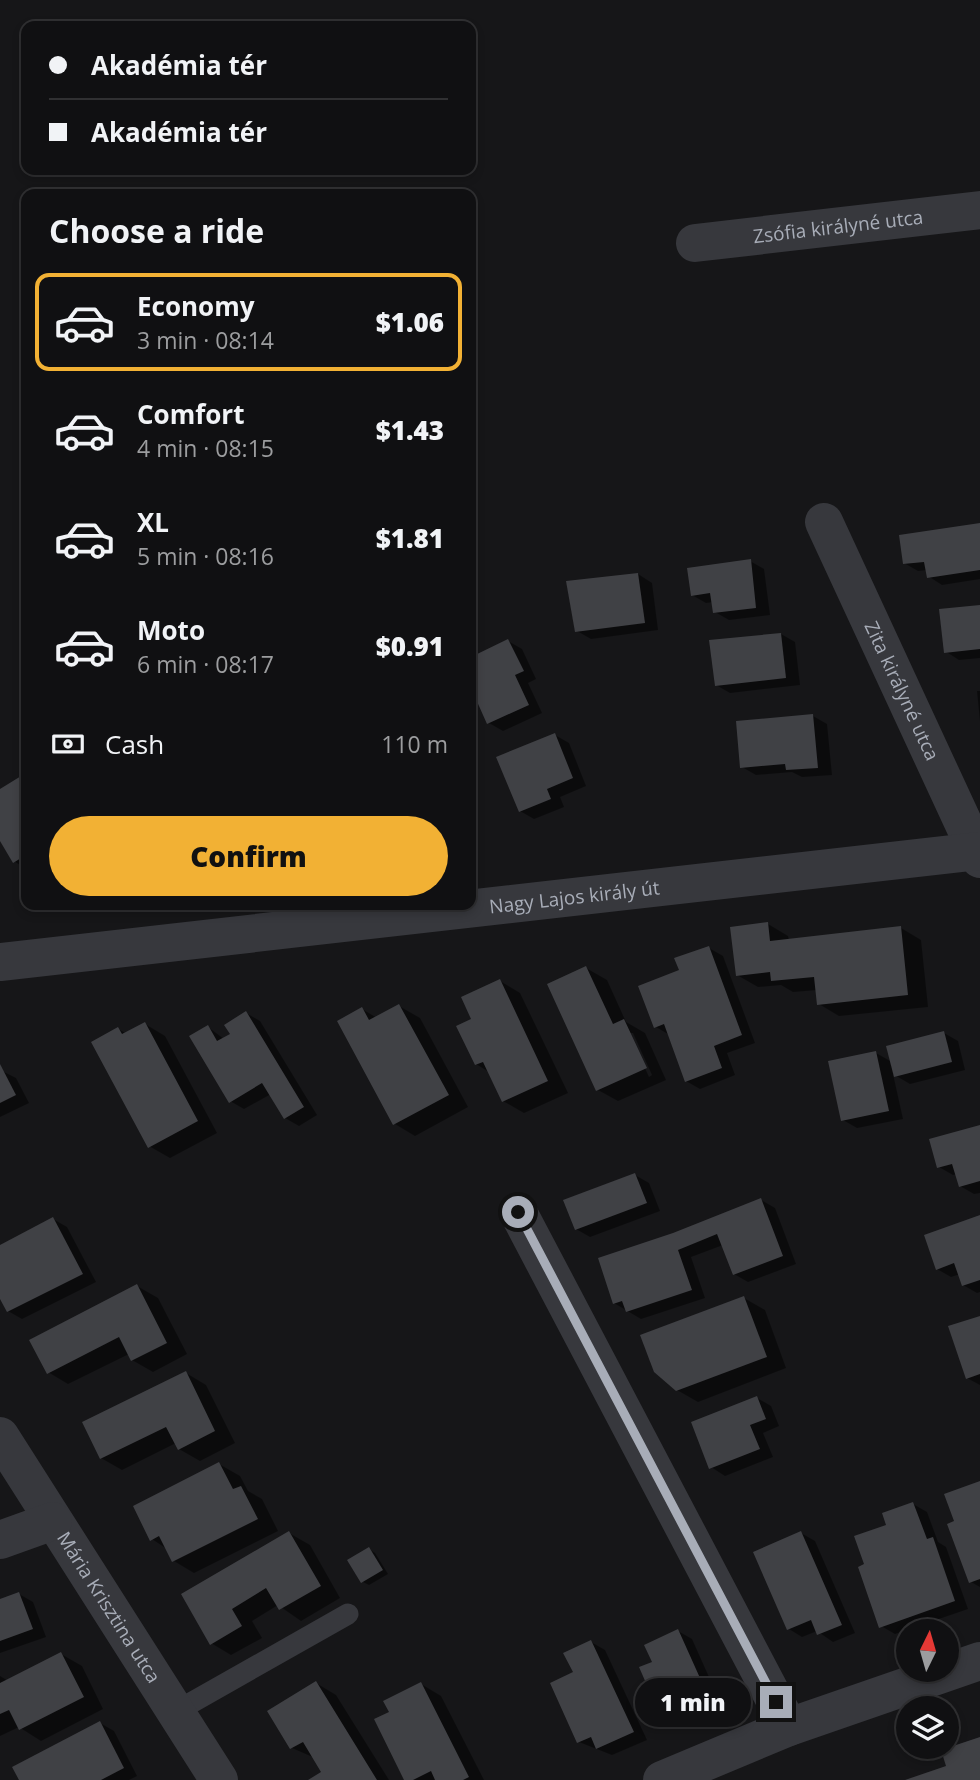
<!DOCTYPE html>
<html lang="en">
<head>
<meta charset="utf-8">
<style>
	body { margin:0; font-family:"Open Sans",sans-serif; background:#1e1e20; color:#f1f3f6; height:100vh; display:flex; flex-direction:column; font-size:26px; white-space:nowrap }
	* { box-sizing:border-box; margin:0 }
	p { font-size:23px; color:#9c9d9f }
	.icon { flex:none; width:38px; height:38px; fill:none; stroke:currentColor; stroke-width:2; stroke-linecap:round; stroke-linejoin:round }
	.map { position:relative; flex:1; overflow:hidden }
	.details { position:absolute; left:21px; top:189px; width:455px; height:721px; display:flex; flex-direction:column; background:#101012; border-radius:14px; box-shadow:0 4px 10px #0003,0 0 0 2px #303032 }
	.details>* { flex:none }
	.hud { position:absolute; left:21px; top:21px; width:455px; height:154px; border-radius:14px; box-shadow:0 4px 10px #0003,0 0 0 2px #303032; display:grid; align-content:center; height:154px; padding:0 28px; background:#101012 }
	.needle { width:46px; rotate:5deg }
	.controls { position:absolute; left:896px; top:1619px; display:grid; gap:14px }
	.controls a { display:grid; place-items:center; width:63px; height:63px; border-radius:50%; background:#101012; box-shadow:0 4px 10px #0003,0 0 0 2px #303032; font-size:35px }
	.end { position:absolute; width:32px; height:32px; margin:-16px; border:9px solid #a8adb8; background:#111; box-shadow:0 0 0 4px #111 }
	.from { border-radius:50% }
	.bubble { position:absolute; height:49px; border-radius:24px; background:#101012; box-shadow:0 4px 10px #0003,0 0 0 2px #303032; font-size:23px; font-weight:800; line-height:49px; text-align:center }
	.hud b { display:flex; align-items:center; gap:24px; height:66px; font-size:26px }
	.hud b+b { border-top:2px solid #303032 }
	.hud i { width:18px; height:18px; background:#f1f3f6 }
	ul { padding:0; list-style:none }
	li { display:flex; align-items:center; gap:21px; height:98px; margin:0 14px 10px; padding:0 14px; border:4px solid transparent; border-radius:14px }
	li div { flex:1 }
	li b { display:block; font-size:26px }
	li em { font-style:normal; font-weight:800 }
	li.active { border-color:#f2b134 }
	li>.icon { width:63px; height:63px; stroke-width:1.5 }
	h2 { padding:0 28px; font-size:32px; line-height:84px }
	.pay { display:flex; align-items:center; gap:18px; height:77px; padding:0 28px; font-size:26px }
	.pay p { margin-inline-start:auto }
	.cta { display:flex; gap:14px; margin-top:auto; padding:14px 28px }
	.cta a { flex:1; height:80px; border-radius:42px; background:#f2b134; color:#111; font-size:28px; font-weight:800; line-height:80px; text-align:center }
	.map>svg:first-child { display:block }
</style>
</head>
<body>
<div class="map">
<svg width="980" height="1780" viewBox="0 0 980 1780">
	<rect width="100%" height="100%" fill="#161618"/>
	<!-- shadow -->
	<g fill="#0007" fill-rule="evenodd">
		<polygon points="980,525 980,579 942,585 928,576 927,570 918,571 904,563"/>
		<polygon points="750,561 764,569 770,615 729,620 715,612 713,602 706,603 692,595"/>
		<polygon points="638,574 652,583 658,630 591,639 577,631"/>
		<polygon points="980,607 980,658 959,660 945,651"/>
		<polygon points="781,634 795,642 800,685 730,693 716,685"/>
		<polygon points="508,641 522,649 536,679 528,683 542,713 503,731 489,723 471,684 471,659"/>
		<polygon points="977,691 980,691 980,721"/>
		<polygon points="813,716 827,724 832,775 802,777 792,772 756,775 742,767"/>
		<polygon points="555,735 569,743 586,786 560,797 564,807 534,819 520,811"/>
		<polygon points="26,775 26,869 14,861 0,837 0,791"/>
		<polygon points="768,924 788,936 789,940 901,928 921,940 928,1007 839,1016 819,1004 817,990 793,992 781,985 758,987 737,975"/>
		<polygon points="709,948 723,956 755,1043 727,1053 735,1075 700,1089 686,1081 668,1034 656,1027 681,971"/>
		<path d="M586 968 607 980 626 1022 645 1033 666 1080 618 1101 598 1090ZM629 1033H633L652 1075 649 1077Z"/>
		<polygon points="500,981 520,993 568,1093 524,1113 503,1101 489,1072 476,1064 473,1020"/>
		<polygon points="399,1006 420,1018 468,1107 415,1136 395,1124 362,1009 377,1018"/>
		<polygon points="246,1013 260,1021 317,1115 299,1126 285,1118 271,1094 244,1109 230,1101 208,1027 224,1039 232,1034"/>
		<polygon points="145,1024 165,1036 217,1133 170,1158 149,1146 118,1029 127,1034"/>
		<polygon points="944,1033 958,1041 965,1070 910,1084 893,1074 903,1119 857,1128 843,1120 876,1053 892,1062"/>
		<polygon points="0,1070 16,1078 29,1103 0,1117"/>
		<polygon points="980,1127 980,1193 974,1194 960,1186 957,1174 953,1175 939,1167"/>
		<polygon points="635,1175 649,1183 660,1211 590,1237 576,1229"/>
		<polygon points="761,1200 775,1208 796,1264 748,1282 734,1274 723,1245 691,1257 705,1298 641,1319 614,1303 673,1235"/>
		<polygon points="980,1217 980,1292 977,1293 963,1285 960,1274 951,1277 937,1269"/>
		<polygon points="53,1219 67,1227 96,1282 22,1319 8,1311 0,1295 0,1247"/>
		<polygon points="137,1286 158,1298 187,1354 153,1372 132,1360 129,1354 68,1384 48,1372"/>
		<polygon points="744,1298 765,1310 786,1368 698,1402 677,1390"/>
		<polygon points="980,1318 980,1385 967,1378"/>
		<polygon points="186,1373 206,1385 235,1443 200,1461 179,1449 176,1443 122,1470 101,1458"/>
		<polygon points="757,1398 771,1406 779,1426 763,1433 773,1457 725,1476 711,1467"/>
		<polygon points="219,1464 240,1476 248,1491 262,1499 278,1531 194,1573 174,1561 167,1549 152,1539"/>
		<polygon points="980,1483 980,1587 971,1582 956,1522"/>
		<polygon points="913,1504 927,1512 938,1542 946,1547 968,1609 895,1634 881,1626 866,1565 888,1526"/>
		<polygon points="289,1533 310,1545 340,1598 301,1621 278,1605 252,1621 262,1638 231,1655 211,1643 183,1595"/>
		<polygon points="801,1533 815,1541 855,1633 833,1642 817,1631 802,1637 789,1629"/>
		<polygon points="369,1549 375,1553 388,1574 369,1585 363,1582"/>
		<polygon points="19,1594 33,1602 46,1637 0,1653 0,1601"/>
		<polygon points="678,1631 692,1639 713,1686 668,1705 655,1697 654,1663"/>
		<polygon points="591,1642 605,1650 647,1740 612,1755 579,1742 575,1673"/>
		<polygon points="61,1654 82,1666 103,1709 41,1741 19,1727 0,1736 0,1676 8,1681"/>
		<polygon points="316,1683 336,1695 389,1780 311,1780 324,1773 315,1758 292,1748"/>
		<polygon points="421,1684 441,1696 484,1780 406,1780 391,1713"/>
		<polygon points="100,1723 114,1731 137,1776 129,1780 21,1780"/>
	</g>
	<!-- building -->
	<g fill="#404145">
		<polygon points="980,523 980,570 927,578 924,562 903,564 899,535"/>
		<polygon points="751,559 756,608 713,613 710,593 691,596 687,568"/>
		<polygon points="638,573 645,623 575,632 566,581"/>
		<polygon points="980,605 980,649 944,653 939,609"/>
		<polygon points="781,633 786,678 715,686 709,640"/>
		<polygon points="508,639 524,671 515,675 529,705 487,724 471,688 471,657"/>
		<polygon points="813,714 818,768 786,770 785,764 740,768 736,721"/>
		<polygon points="555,733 573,778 547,789 551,799 519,812 496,757"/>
		<polygon points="26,773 26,855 13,863 0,841 0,789"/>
		<polygon points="768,922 770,941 901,926 908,995 817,1005 814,977 771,981 770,972 736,976 730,927"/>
		<polygon points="709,946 742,1035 714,1046 722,1068 685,1082 664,1024 654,1028 638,986 679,970 674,958"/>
		<polygon points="586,966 613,1024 624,1019 647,1068 596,1091 547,984"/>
		<polygon points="500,979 548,1081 502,1102 483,1062 475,1065 456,1026 471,1019 461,997"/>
		<polygon points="399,1004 449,1095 393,1125 337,1021 362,1007 369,1020"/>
		<polygon points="246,1011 304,1107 284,1119 262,1083 229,1103 189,1036 208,1025 217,1041 230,1034 224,1025"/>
		<polygon points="145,1022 198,1121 148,1148 91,1042 118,1027 122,1034"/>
		<polygon points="944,1031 952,1062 894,1077 886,1046"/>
		<polygon points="876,1051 889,1111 841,1121 828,1061"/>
		<polygon points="0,1064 16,1095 0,1103"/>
		<polygon points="980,1125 980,1181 959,1187 952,1164 937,1168 929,1139"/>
		<polygon points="635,1173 647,1203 575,1230 563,1200"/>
		<polygon points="761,1198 783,1256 733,1275 717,1234 678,1250 692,1290 626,1312 622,1301 613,1304 598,1258 673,1233"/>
		<polygon points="980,1215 980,1280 962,1286 954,1263 936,1270 924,1235"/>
		<polygon points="53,1217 83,1274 7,1312 0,1299 0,1245"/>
		<polygon points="137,1284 167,1343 131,1361 119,1337 47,1374 29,1340"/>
		<polygon points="744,1296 767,1357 676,1391 654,1372 640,1335"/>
		<polygon points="980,1316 980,1374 966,1379 948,1326"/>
		<polygon points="186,1371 215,1431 178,1450 166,1427 100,1459 82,1422"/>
		<polygon points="757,1396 766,1419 750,1425 760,1449 709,1469 691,1422"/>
		<polygon points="219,1462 233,1489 241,1486 258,1519 172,1562 159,1536 150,1541 133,1506"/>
		<polygon points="980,1481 980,1579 969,1583 947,1524 954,1521 944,1494"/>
		<polygon points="913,1502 927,1539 933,1537 955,1601 879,1628 858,1567 864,1564 854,1536 886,1525 882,1513"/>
		<polygon points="289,1531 321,1586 279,1610 266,1588 232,1609 242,1626 210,1645 181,1594"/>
		<polygon points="801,1531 842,1625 817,1635 811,1620 787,1630 753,1552"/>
		<polygon points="369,1547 383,1570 361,1583 347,1560"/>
		<polygon points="19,1592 33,1629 0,1641 0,1599"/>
		<polygon points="678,1629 700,1678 653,1699 639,1667 652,1662 644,1645"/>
		<polygon points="591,1640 634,1732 596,1749 591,1737 577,1743 550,1683 573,1672 563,1653"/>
		<polygon points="61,1652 84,1697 19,1730 9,1710 0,1714 0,1683"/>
		<polygon points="316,1681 377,1780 308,1780 321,1772 303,1742 290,1749 267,1711"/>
		<polygon points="421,1682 469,1777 463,1780 435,1780 431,1771 413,1780 404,1780 374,1719 389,1712 383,1701"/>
		<polygon points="100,1721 124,1768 101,1780 19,1780 12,1767"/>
		<polygon points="980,1737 980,1780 905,1780 946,1766 941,1750"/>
	</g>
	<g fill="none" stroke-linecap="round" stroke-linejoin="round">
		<!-- lane -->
		<polyline stroke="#37383d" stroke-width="21" points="175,1712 348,1614"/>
		<!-- street -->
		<g stroke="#37383d" stroke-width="38">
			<path id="s1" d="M695 243 980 210"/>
			<path id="s2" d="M824 522 980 859"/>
			<path id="s3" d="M0 962 980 851"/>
			<polyline points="518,1212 789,1727"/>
			<path id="s4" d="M0 1436 219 1780"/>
			<polyline points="0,1540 53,1521"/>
			<polyline points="662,1780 789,1727 980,1661"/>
		</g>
	</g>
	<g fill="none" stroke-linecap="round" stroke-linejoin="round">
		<!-- route -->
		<polyline stroke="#a8adb8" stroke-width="9" points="518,1212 776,1702"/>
	</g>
	<g text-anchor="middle" stroke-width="5" stroke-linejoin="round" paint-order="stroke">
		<!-- street labels -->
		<g font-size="19" fill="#a8adb8" stroke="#111113">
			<text dy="7" stroke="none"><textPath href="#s1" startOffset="144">Zsófia királyné utca</textPath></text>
			<text dy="7" stroke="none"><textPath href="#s2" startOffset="186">Zita királyné utca</textPath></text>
			<text dy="7" stroke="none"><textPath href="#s3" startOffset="578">Nagy Lajos király út</textPath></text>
			<text dy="7" stroke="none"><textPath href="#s4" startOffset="203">Mária Krisztina utca</textPath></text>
		</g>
	</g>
</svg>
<div class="controls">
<a><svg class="needle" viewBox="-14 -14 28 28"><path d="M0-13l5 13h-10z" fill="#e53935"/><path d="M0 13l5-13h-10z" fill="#9c9d9f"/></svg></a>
<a><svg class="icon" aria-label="layers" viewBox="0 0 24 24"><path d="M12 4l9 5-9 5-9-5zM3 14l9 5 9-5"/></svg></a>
</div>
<i class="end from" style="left:518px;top:1212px"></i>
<i class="end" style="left:776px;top:1702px"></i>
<div class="bubble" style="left:635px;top:1678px;width:116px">1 min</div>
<div class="hud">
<b><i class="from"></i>Akadémia tér</b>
<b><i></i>Akadémia tér</b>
</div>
<section class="details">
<h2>Choose a ride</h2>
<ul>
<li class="active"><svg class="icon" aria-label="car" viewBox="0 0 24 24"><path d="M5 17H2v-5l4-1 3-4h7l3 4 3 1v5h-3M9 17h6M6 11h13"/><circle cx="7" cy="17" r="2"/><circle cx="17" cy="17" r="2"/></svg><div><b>Economy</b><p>3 min · 08:14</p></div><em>$1.06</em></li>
<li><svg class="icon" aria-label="car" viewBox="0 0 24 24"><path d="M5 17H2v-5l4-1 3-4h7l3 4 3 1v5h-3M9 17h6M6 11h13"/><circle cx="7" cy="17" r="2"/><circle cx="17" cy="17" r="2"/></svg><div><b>Comfort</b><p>4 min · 08:15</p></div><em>$1.43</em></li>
<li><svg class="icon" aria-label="car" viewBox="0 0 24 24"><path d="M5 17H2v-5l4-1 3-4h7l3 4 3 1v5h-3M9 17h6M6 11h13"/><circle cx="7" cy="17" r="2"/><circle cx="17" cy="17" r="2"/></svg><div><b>XL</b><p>5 min · 08:16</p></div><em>$1.81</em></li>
<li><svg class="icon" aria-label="car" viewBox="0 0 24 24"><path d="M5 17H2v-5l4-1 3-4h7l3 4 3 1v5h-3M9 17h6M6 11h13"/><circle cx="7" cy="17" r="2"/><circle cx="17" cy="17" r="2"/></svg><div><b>Moto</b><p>6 min · 08:17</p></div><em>$0.91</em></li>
</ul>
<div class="pay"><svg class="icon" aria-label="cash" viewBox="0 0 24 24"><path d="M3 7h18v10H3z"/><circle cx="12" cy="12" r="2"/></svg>Cash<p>110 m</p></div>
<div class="cta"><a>Confirm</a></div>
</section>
</div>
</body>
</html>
